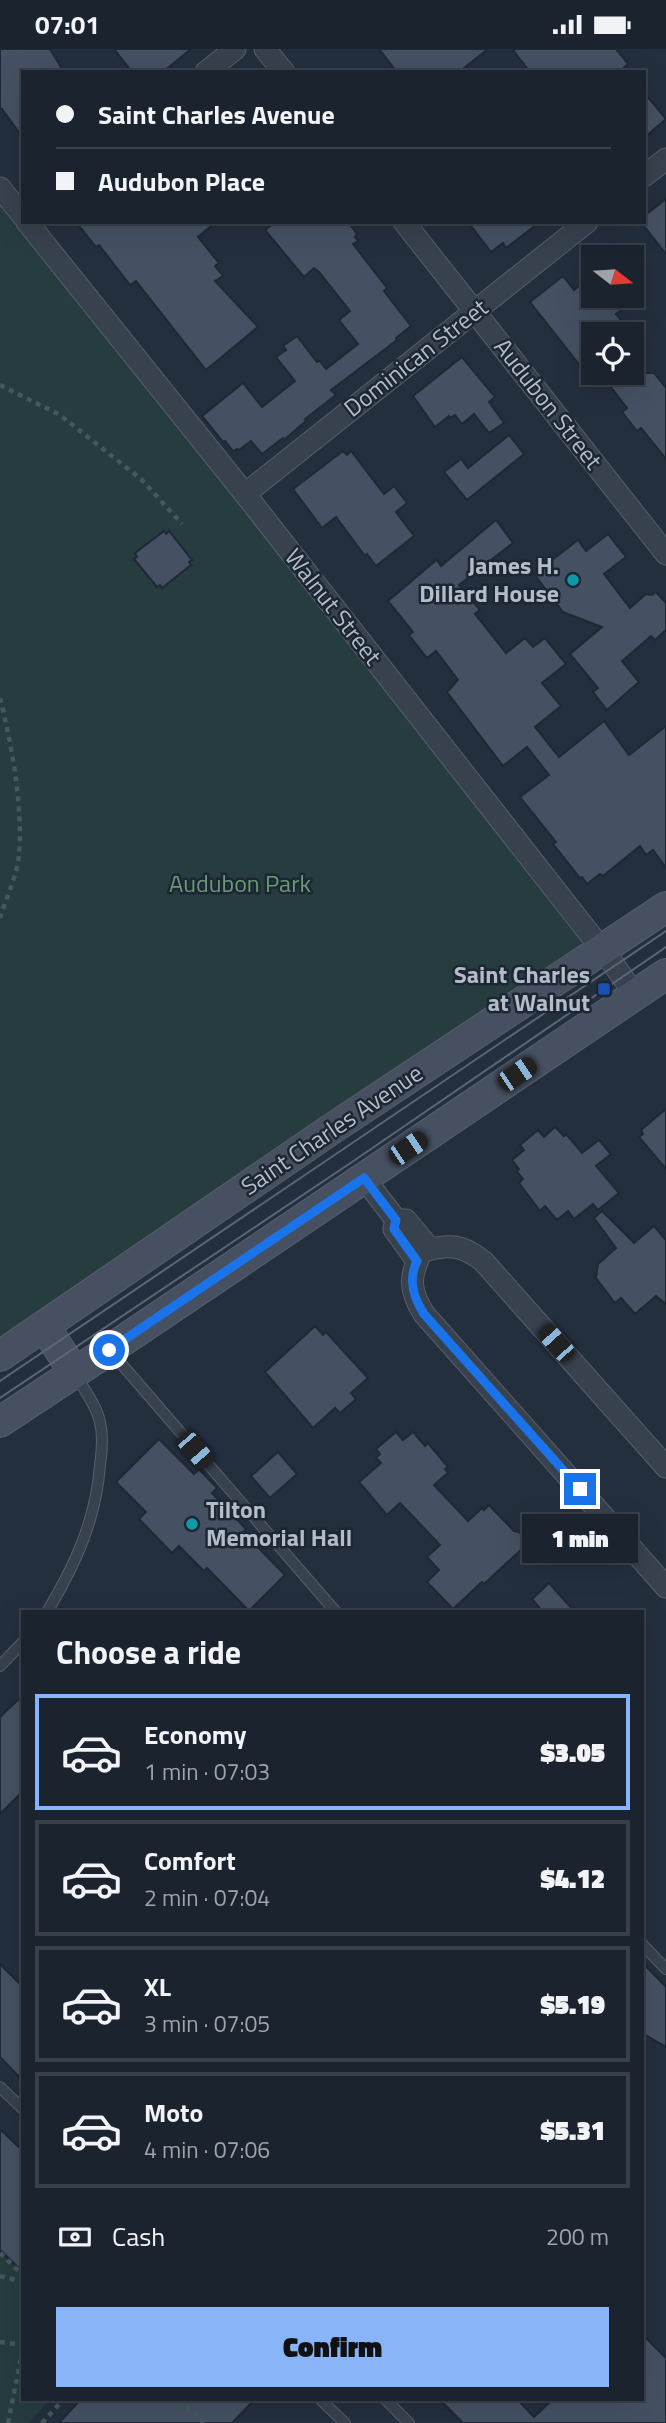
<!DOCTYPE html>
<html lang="en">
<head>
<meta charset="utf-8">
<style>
	body { margin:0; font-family:"Titillium Web",sans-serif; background:#282f3a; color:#f1f3f6; height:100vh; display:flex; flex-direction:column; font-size:26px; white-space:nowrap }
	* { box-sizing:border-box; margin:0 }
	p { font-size:23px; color:#a0a4aa }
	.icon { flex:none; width:38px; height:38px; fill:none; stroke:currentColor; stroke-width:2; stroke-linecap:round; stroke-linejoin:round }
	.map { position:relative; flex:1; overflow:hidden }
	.drawer { position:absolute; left:21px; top:1561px; width:623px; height:791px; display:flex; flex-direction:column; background:#1b232e; border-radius:0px; box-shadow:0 7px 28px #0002,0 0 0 2px #39404a }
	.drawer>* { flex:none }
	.hud { position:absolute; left:21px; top:21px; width:625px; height:154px; border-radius:0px; box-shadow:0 7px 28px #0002,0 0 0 2px #39404a; display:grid; align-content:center; height:154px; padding:0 35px; background:#1b232e }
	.needle { width:46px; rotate:107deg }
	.fabs { position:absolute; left:581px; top:196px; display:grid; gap:14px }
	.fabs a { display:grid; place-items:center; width:63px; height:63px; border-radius:0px; background:#1b232e; box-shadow:0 7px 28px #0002,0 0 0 2px #39404a; font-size:35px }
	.end { position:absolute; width:32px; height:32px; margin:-16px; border:9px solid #1a73e8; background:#fff; box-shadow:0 0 0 4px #fff }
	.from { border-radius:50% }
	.bubble { position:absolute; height:49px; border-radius:0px; background:#1b232e; box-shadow:0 7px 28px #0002,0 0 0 2px #39404a; font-size:23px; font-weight:800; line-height:49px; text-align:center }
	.car { position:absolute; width:21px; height:42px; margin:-21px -10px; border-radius:9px; box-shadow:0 0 5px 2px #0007; background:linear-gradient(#222 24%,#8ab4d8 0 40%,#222 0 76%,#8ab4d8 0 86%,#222 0) }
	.hud b { display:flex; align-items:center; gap:24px; height:66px; font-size:26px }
	.hud b+b { border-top:2px solid #39404a }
	.hud i { width:18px; height:18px; background:#f1f3f6 }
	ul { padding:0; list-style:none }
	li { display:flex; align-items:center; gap:21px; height:116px; margin:0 14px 10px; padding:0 21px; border:4px solid #39404a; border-radius:0px }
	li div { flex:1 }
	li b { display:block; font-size:26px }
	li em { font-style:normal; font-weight:800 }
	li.active { border-color:#8ab4f8 }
	li>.icon { width:63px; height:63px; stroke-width:1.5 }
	h2 { padding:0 35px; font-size:32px; line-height:84px }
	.pay { display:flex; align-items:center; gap:18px; height:77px; padding:0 35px; font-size:26px }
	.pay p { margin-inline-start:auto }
	.button { display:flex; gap:14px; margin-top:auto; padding:14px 35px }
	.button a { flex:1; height:80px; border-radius:0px; background:#8ab4f8; color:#111; font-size:28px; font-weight:800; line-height:80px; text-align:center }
	.status { display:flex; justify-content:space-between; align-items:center; height:49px; padding:0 35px; background:#1b232e; direction:ltr }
	.status svg { height:19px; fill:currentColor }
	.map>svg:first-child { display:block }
</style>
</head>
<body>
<div class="status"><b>07:01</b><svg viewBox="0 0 49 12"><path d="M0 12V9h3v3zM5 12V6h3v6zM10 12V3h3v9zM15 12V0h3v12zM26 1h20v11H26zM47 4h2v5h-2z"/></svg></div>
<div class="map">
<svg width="666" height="2374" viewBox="0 0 666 2374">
	<rect width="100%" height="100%" fill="#242f3e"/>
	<!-- green -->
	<g fill="#263c3f">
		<polygon points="0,143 589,894 0,1291"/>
		<polygon points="0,2203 23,2225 23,2350 50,2350 29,2374 0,2374"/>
	</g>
	<!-- building -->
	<g fill="#455162" stroke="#1f2835" stroke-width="2">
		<polygon points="0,0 50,0 64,23 23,23 23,89 2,60 0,60"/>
		<polygon points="114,0 191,0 163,23 132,23"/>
		<polygon points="379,0 488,0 459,23 397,23"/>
		<polygon points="512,0 616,0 628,15 619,23 530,23"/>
		<polygon points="644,43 666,70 644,89"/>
		<polygon points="666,150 666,205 644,177 644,167"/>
		<polygon points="76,173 216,173 198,188 219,214 215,217 223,227 215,232 258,278 206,321 136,232 130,236 99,196 96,198"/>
		<polygon points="275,173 348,173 357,185 355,188 358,192 353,195 387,239 384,242 411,277 396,289 397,291 331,341 336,346 305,370 307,371 284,391 283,389 262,405 251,392 239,401 237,400 233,402 225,392 223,393 202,367 243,334 262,358 295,332 276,308 286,301 283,297 297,287 317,313 320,312 326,320 358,295 339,271 350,262 319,223 314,219 304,228 265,181"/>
		<polygon points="468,173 540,173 506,199 503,194 491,203"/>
		<polygon points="593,225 593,247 640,247 616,265 632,285 593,285 593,333 530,253 563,227 574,241"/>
		<polygon points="462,308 495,348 489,353 504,374 489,384 474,365 462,375 455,366 450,369 449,367 435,378 413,347"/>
		<polygon points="600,324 654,324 666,339 666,410 641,379 637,382 622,363 627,359"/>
		<polygon points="509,386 524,405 467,451 444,423 461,410 468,419"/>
		<polygon points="343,402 347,406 351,402 384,445 394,437 407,454 396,463 414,487 376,517 367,505 365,507 336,468 322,479 293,440"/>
		<polygon points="496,471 513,494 459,536 480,561 475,565 506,604 525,589 533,598 545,589 566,615 542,634 561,657 535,678 559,708 604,672 629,706 666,677 666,819 653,801 646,806 640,797 603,827 600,825 587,835 582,828 580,829 553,795 556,793 520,748 549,726 527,698 503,717 447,643 458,631 436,602 427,609 409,586 413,583 388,552 434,513 437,511 441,517"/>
		<polygon points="164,482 166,485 169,482 192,511 189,513 191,516 162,539 160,536 157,538 134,510 137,508 135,504"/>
		<polygon points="608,485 626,508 604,525 630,559 646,545 652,546 656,543 666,554 666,581 655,591 651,587 622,612 639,633 607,661 593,643 598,639 570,605 602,578 563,563 534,525 578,491 586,502"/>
		<polygon points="666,1060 666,1120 639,1088 643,1085 641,1081"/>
		<polygon points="555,1078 564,1087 566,1085 582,1104 599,1091 611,1105 596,1117 619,1144 598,1161 593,1155 574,1170 568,1162 557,1171 545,1157 540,1162 519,1134 523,1130 517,1123 519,1120 512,1111 524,1101 520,1096 538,1081 544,1088"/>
		<polygon points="602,1162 634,1194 654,1177 666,1191 666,1255 656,1247 635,1265 621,1249 615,1254 596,1229 598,1215 616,1199 594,1169"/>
		<polygon points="315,1277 323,1286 326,1283 368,1329 351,1344 356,1350 340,1364 335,1359 313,1379 265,1323"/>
		<polygon points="396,1383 403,1391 413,1383 425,1397 428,1394 448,1418 445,1420 448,1424 434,1436 468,1472 482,1459 484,1461 489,1456 514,1482 519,1483 524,1488 524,1498 484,1535 482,1533 453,1560 427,1533 439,1521 427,1508 440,1496 400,1454 387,1466 359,1433 381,1414 376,1409 380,1405 376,1400"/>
		<polygon points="159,1390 194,1425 199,1420 217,1439 212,1444 246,1480 243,1483 285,1526 249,1562 207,1519 204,1522 179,1497 172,1504 139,1470 146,1463 116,1433"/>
		<polygon points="278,1403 297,1425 270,1449 251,1427"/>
		<polygon points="549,1534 575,1563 543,1563 532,1550"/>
		<polygon points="23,1646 23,1742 0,1765 0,1668"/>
		<polygon points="642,1913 666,1938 666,1998 642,1984"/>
		<polygon points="0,1915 23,1938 23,2032 0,2008"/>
		<polygon points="0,2080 23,2102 23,2223 0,2201"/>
		<polygon points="642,2285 666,2309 666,2374 463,2374 439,2350 517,2350 534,2368 553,2350 642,2350"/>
		<polygon points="81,2350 255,2350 232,2374 59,2374"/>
	</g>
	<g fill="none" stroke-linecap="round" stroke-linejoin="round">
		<defs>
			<g id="service">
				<polyline points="111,1303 336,1563"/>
				<path d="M47 1563C75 1516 96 1471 100 1416 102 1403 103 1386 100 1373 97 1357 83 1339 75 1325"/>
				<polyline points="0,1617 23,1593"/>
				<polyline points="642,1895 666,1920"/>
				<polyline points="0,2038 23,2060"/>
				<polyline points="320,2350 345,2374"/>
				<polyline points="385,2350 409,2374"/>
			</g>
			<g id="minor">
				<polyline points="265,0 284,23"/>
				<polyline points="206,23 235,0"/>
				<polyline points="644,127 666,110"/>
				<polyline points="0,139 23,167"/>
				<polyline points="27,173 245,445 614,916 635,946"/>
				<polyline points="404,173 666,505"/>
				<polyline points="245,445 587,173"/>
				<polyline points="364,1129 396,1171"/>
				<polyline points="396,1171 394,1180 417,1212"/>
				<polyline points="396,1171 406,1171 430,1200"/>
				<path d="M666 1418 483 1212C461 1195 449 1195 422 1202 409 1227 409 1241 424 1265L666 1538"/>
			</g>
			<g id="secondary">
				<polyline points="45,1278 74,1323"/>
				<polyline points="0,1307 330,1081 666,858"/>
				<polyline points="0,1373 118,1295 666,925"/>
			</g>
		</defs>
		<!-- service casing -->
		<use href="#service" stroke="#565f6c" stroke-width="12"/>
		<!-- minor casing -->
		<use href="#minor" stroke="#565f6c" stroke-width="23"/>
		<!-- secondary casing -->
		<use href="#secondary" stroke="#565f6c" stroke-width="32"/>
		<!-- path -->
		<g stroke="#44595c" stroke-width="4.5" stroke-dasharray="5 5" stroke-linecap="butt">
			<polyline points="0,336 60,366 141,430 182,475"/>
			<path d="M0 649C12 697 23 757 19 806 17 827 6 849 0 869"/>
			<polyline points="0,2204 23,2226"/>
			<polyline points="0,2227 23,2233"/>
			<polyline points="0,2293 23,2296"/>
			<polyline points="179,2350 204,2374"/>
			<polyline points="8,2374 23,2299"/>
			<polyline points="42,2374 64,2350"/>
		</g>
		<!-- service -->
		<use href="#service" stroke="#38414e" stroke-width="10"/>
		<!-- minor -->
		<use href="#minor" stroke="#38414e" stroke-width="21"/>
		<!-- secondary -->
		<use href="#secondary" stroke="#465061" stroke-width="30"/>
		<!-- tram -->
		<g stroke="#5a6575" stroke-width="2">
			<polyline points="0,1332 666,882"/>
			<polyline points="0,1349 352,1113 666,898"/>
		</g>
	</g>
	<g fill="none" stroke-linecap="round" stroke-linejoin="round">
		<!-- route -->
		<path stroke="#1a73e8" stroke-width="9" d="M109 1301 364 1129 396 1171 394 1180 417 1212C408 1231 413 1248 424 1265L580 1440"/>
	</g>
	<!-- markers -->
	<g fill="#0f9aa8" stroke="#1d2633" stroke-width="2.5">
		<circle cx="573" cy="531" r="7"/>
		<circle cx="192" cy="1475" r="7"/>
	</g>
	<rect fill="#1a4fb4" stroke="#1d2633" stroke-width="2.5" x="597" y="933" width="14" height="14" rx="3.5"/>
	<g text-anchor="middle" stroke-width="5" stroke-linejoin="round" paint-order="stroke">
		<!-- street labels -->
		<g font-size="24" fill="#b4bcc9" stroke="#1d2633">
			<text transform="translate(416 309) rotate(-38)" y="8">Dominican Street</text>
			<text transform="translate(548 355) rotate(52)" y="8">Audubon Street</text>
			<text transform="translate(333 558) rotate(52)" y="8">Walnut Street</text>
			<text transform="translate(332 1081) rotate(-34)" y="8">Saint Charles Avenue</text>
		</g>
		<!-- poi labels -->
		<g font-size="24" font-weight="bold" fill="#b4bcc9" stroke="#1d2633" text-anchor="end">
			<text x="559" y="525">James H.<tspan x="559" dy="28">Dillard House</tspan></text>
			<text x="590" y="934">Saint Charles<tspan x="590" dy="28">at Walnut</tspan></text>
			<text x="206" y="1469" text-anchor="start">Tilton<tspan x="206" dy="28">Memorial Hall</tspan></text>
		</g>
		<!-- park labels -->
		<g font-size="24" fill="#6b9a76" stroke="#1d2633">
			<text x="240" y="843">Audubon Park</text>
		</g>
	</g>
</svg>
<div class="fabs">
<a><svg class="needle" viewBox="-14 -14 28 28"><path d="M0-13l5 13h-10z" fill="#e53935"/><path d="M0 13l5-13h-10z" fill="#a0a4aa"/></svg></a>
<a><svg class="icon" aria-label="locate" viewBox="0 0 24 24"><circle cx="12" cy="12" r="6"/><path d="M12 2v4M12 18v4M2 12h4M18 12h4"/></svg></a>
</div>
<i class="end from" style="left:109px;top:1301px"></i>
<i class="end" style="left:580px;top:1440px"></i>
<div class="bubble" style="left:522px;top:1465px;width:116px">1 min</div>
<i class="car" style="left:517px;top:1025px;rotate:56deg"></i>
<i class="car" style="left:408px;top:1099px;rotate:56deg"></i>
<i class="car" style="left:556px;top:1294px;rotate:318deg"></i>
<i class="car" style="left:195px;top:1401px;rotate:139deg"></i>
<div class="hud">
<b><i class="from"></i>Saint Charles Avenue</b>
<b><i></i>Audubon Place</b>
</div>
<section class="drawer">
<h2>Choose a ride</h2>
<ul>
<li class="active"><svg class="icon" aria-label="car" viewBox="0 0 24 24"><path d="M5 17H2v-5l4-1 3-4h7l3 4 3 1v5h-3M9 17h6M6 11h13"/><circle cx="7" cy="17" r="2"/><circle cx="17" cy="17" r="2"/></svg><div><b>Economy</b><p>1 min · 07:03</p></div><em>$3.05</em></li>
<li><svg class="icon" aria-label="car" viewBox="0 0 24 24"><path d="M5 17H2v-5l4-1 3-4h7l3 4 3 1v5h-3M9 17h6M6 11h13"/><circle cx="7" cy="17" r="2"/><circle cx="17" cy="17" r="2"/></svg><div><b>Comfort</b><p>2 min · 07:04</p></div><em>$4.12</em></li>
<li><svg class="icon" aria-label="car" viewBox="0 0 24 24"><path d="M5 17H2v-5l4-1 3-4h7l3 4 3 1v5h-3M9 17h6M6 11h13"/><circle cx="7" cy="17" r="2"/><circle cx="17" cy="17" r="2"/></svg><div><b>XL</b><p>3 min · 07:05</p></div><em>$5.19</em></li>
<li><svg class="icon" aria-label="car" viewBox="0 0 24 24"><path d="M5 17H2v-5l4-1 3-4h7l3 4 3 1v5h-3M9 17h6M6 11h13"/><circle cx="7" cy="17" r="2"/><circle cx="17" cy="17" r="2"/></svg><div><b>Moto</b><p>4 min · 07:06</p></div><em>$5.31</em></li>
</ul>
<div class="pay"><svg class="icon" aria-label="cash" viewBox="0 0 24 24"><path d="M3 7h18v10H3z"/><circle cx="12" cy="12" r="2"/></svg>Cash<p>200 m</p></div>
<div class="button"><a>Confirm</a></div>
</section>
</div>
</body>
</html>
